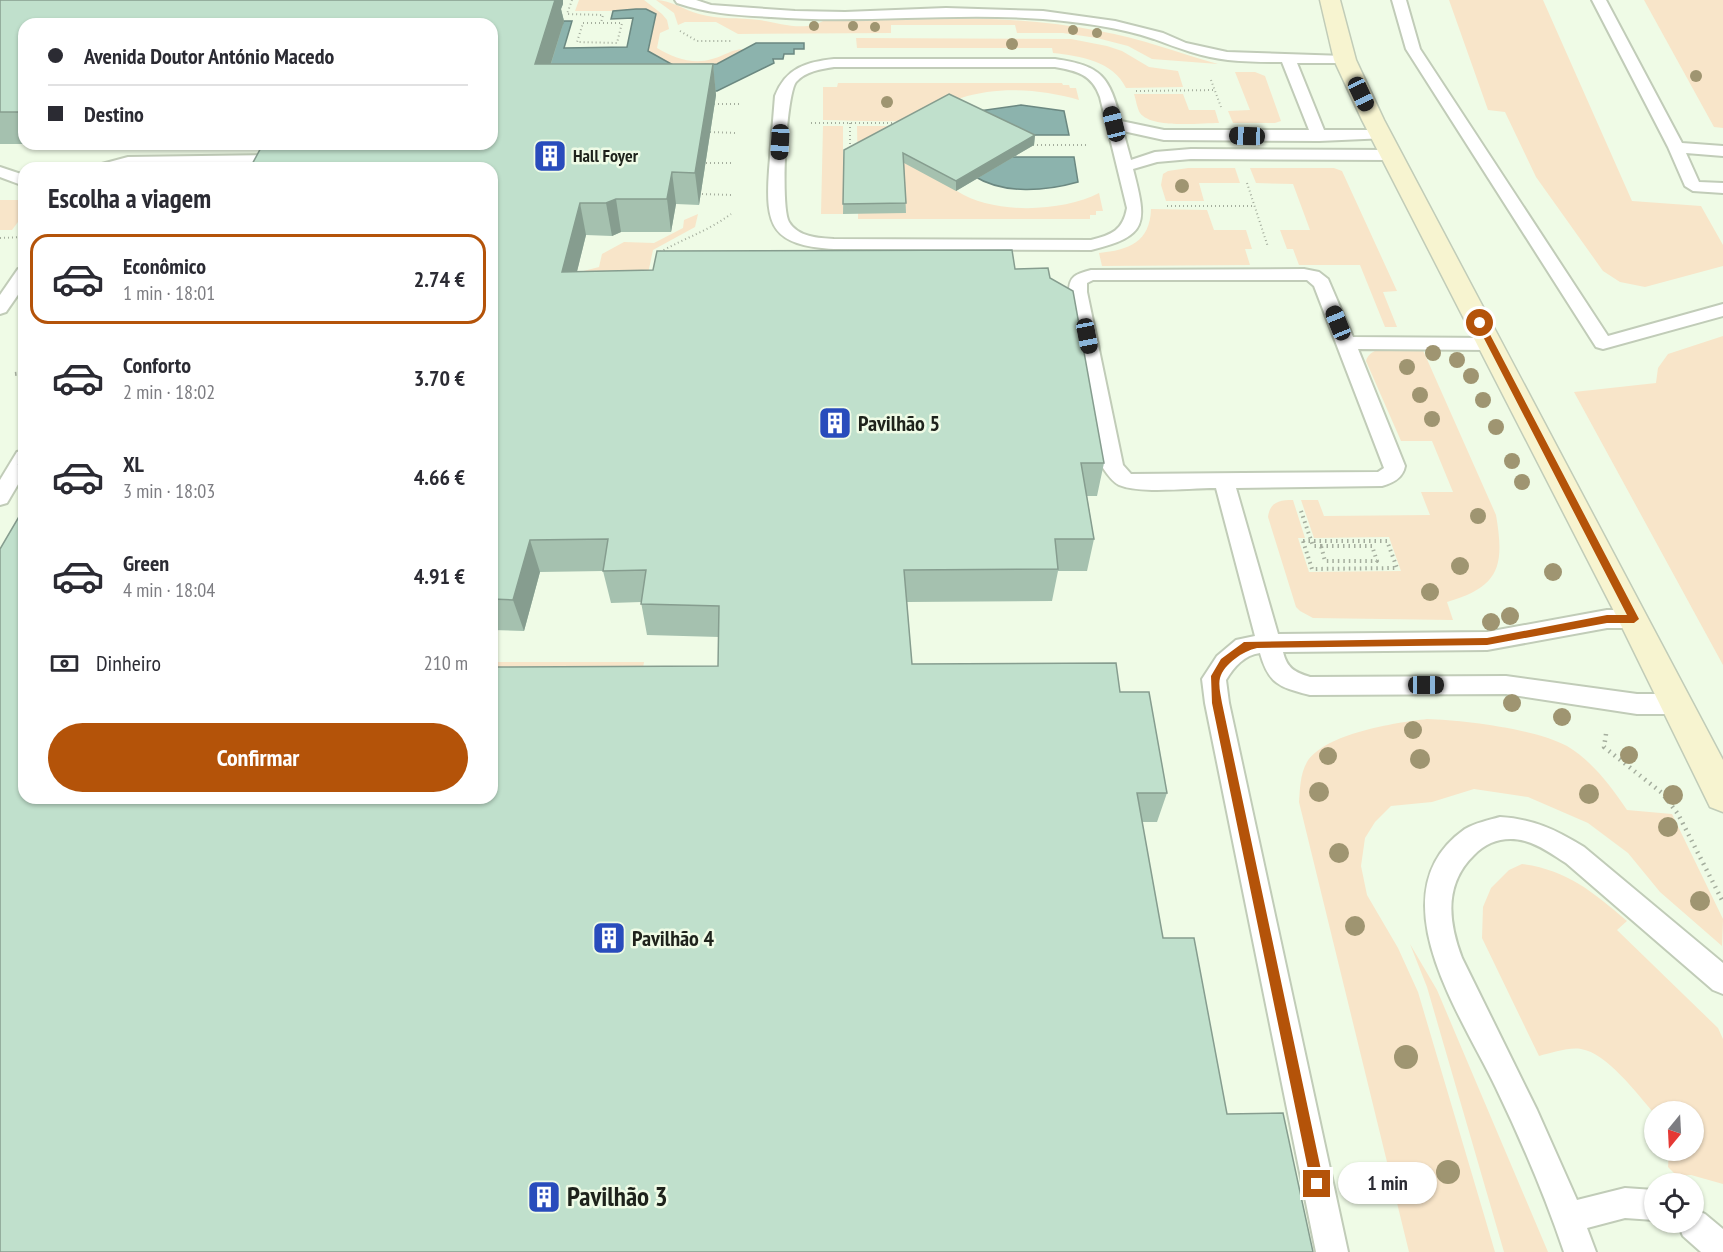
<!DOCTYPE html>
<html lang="pt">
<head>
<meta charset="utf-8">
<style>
	body { margin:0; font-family:"PT Sans Narrow",sans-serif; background:#f2f2f3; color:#2b2b33; height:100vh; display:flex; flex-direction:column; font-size:22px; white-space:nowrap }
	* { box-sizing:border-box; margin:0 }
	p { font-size:20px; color:#7c7c81 }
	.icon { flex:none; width:33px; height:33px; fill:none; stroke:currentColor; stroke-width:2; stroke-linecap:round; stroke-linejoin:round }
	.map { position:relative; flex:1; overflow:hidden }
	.panel { position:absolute; left:18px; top:162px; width:480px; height:642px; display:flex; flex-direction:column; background:#fff; border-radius:18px; box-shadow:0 2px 4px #0004 }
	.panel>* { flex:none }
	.top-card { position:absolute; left:18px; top:18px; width:480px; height:132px; border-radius:18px; box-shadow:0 2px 4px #0004; display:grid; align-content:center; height:132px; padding:0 30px; background:#fff }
	.needle { width:39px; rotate:198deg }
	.controls { position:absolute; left:1644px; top:1101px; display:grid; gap:12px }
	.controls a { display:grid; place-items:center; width:60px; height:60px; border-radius:50%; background:#fff; box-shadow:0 2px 4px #0004; font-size:30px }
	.end { position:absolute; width:27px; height:27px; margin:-14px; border:8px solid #b45309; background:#fff; box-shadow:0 0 0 3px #fff }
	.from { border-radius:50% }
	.bubble { position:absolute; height:42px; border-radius:21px; background:#fff; box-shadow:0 2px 4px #0004; font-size:20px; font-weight:800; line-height:42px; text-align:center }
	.car { position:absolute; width:18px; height:36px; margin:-18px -9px; border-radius:8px; box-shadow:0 0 4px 2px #0007; background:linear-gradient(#222 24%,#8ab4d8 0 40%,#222 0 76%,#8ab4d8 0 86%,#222 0) }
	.top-card b { display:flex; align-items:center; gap:21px; height:57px; font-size:22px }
	.top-card b+b { border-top:2px solid #e1e1e2 }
	.top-card i { width:15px; height:15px; background:#2b2b33 }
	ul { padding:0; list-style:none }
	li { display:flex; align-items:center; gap:18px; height:90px; margin:0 12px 9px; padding:0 18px; border:3px solid transparent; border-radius:18px }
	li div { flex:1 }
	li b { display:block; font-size:22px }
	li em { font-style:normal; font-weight:800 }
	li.active { border-color:#b45309 }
	li>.icon { width:54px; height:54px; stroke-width:1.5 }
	h2 { padding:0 30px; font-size:27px; line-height:72px }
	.pay { display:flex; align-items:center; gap:15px; height:66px; padding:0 30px; font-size:22px }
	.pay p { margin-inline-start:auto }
	.button { display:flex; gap:12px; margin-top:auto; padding:12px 30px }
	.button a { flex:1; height:69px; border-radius:36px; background:#b45309; color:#fff; font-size:24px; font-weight:800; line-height:69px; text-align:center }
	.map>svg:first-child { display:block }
</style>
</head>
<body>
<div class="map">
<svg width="1723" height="1252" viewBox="0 0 1723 1252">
	<rect width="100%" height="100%" fill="#effbe6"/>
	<!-- green -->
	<g fill="#f8e5c9">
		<path d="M579 0H644L662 14 667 20 669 29 660 33 657 48C674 58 693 65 712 59 724 56 732 49 744 49L717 64 673 65 648 51 655 14 636 9 632 11H575Z"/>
		<path d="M656 0C671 0 684 10 699 14 719 20 739 17 759 20 781 23 806 33 826 19 917 19 1010 13 1099 31 1140 38 1178 53 1218 64L1152 59 1128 46 1097 38 1063 33H1017L1015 25H891V33L738 34 716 22H685L678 25 674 13Z"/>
		<polygon points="1449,0 1543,0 1632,201 1701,206 1723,245 1723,266 1645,287 1620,282 1603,271 1536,177 1505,112 1488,110"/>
		<polygon points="1644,0 1723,0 1723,128 1714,127"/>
		<path d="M856 38 1071 39 1107 46 1122 51 1149 67 1178 71 1183 87 1126 88C1113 61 1080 56 1053 53L1052 48H857Z"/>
		<polygon points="1235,72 1255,72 1265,76 1281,121 1275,123 1233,123 1228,111 1250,110"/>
		<path d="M838 83H1062L1063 85H1069L1070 88H1076L1079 100C1041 89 999 86 961 98 946 103 931 118 915 120 885 123 853 120 823 120V87H837Z"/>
		<path d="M1134 94H1183L1189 110H1215L1219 123C1200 123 1152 129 1140 113 1137 108 1136 100 1134 94Z"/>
		<polygon points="823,126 843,126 843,214 821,214"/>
		<path d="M857 126H907C917 140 946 184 957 191 994 215 1062 212 1099 193L1103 211H1096V215H1090V219H858V213H906L858 179Z"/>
		<polygon points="1188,168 1235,168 1240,183 1199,183 1204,201 1166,201 1161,185 1163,174 1168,171"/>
		<polygon points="1250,168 1334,168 1342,171 1397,291 1383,292 1397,327 1385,327 1360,265 1299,265 1293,249 1287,249 1280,230 1310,230 1293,184 1256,183"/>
		<polygon points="0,200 24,200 24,214 12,230 0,230"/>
		<path d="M1151 209 1207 210 1214 230H1246L1252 249H1245L1250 265 1102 266 1099 253C1129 250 1150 242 1151 209Z"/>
		<polygon points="698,214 695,227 653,250 646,283 576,273 599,267 602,254 624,242 654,243 683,228 684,220"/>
		<polygon points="1723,336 1723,665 1574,392 1656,383 1658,368 1668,354"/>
		<path d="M1422 348 1496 515C1505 567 1499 587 1447 602L1453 620 1313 618 1300 611 1296 607 1268 517C1270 502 1279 500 1293 500L1305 538H1298L1309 572 1401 571 1389 537 1314 538 1301 500H1318L1324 516 1430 515 1421 492H1453L1432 441H1401L1366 361C1372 342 1406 348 1422 348Z"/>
		<polygon points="492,662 644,662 641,681 492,681"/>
		<path d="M1427 719C1463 720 1536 729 1567 746 1592 761 1611 786 1627 810L1672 814 1723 919 1722 946 1660 892 1628 853 1588 823 1528 797 1474 789 1432 802 1391 806 1375 822 1365 838 1361 866 1367 895 1398 948 1418 992 1495 1252H1409L1299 802C1300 789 1300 774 1307 762 1326 733 1394 723 1427 719Z"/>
		<path d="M1522 864C1567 870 1593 892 1627 921L1617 930 1718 1028 1723 1039V1184L1691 1175 1677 1176 1668 1167 1669 1151 1694 1150V1112L1654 1113C1637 1094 1607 1053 1581 1049 1569 1047 1551 1053 1539 1056L1482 938 1483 907 1491 888 1509 870Z"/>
		<polygon points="1410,944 1437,990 1548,1252 1504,1252 1427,987"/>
	</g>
	<!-- water -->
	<g fill="#8cb3ad" stroke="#6b8881" stroke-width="1.5">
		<polygon points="636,9 646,9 656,14 648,51 673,65 717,64 756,43 804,43 804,49 794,49 794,54 784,54 783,59 773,59 774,63 717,91 667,91 538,70 564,21 572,21 564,48 627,47 633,18 611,19 613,11"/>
		<polygon points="1021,105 1064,111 1069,135 1013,135 979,111"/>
		<path d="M953 157H1074L1078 182C1046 191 1004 195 974 176 967 171 960 163 953 157Z"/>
	</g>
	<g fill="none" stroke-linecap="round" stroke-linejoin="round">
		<defs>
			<g id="lane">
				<path d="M675 0H696L711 5 795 11 845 12 946 8 1043 11 1115 21 1163 33 1186 43 1227 52 1345 56 1352 60 1350 63H1297L1324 130H1382L1387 132 1390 135 1387 138 1319 141 1164 140 1123 131 1131 160 1155 152 1191 149 1392 150 1400 155 1392 160 1191 159 1157 162 1133 169C1147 223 1149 236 1091 250L834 249C772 245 765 227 769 170 771 145 773 121 775 96 786 68 806 62 834 59H1055C1102 66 1109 76 1121 121L1164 130H1309L1282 62C1264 62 1246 62 1228 60 1202 57 1178 48 1154 39 1119 27 1079 22 1043 19 952 12 861 24 771 17 736 15 710 14 677 3ZM834 67H1055C1077 71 1092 74 1100 97L1127 208C1123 230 1112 235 1091 240L834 239C818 238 798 237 789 222 780 207 786 95 796 82 806 71 821 69 834 67Z"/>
				<polygon points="1392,0 1406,0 1420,49 1608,336 1723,304 1723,316 1603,349 1596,347 1406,49"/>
				<polygon points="1592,0 1606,0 1682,143 1723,146 1723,156 1686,153 1699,182 1723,183 1723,193 1693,191 1685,186 1668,147"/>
				<polygon points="277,155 283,157 285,160 283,163 96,168 98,165 128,157"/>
				<polygon points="0,167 24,175 24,186 0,177"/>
				<polygon points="24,268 24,286 6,312 0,314 0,295 18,269"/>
				<path d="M1304 269 1319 272 1328 279 1353 337 1491 338 1498 340 1500 344 1498 348 1491 350 1358 349 1405 466C1403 478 1393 483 1382 486L1236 488 1278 634 1487 632 1607 610H1634L1642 613 1645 619 1642 625 1634 628H1607L1487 650 1283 652C1287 668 1294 672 1310 677L1506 676 1637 694H1677L1685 697 1689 704 1685 711 1677 714H1637L1506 694 1310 695C1280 687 1269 685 1260 653 1244 655 1234 667 1226 680L1229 703 1348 1252H1316L1205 703 1202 679 1217 656 1236 640 1255 636 1216 488C1191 488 1140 494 1119 485 1113 482 1107 474 1103 468L1069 292C1069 276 1076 274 1091 270ZM1093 280H1307L1314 286 1384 468 1378 472 1131 474 1123 465 1087 292V283Z"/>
				<polygon points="24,450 24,474 7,503 0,505 0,480 17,452"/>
				<path d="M1500 817C1533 819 1555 829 1584 847L1723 963V994L1713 990 1566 863C1553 855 1540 845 1525 841 1505 836 1488 841 1474 855 1444 884 1448 921 1462 958L1537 1110 1577 1200 1625 1188 1654 1190V1220L1625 1218 1587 1228 1596 1252H1564C1545 1196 1522 1142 1496 1088 1462 1016 1374 893 1465 829 1475 823 1489 820 1500 817Z"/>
				<polygon points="1694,1209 1705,1214 1723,1229 1723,1252 1701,1252 1683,1236 1678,1225 1679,1222 1694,1222"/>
			</g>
			<polygon id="secondary" points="1320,0 1340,0 1356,60 1384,120 1723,760 1723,812 1710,807 1618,619 1362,120 1334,60"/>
		</defs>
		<!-- lane casing -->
		<use href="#lane" stroke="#c1ccb8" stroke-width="4"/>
		<!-- secondary casing -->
		<use href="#secondary" stroke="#c1ccb8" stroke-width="3"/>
		<!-- path-far2 -->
		<g stroke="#a5ae9e" stroke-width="2" stroke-dasharray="1 3" stroke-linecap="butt">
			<polyline points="572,0 567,14 603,15 601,23"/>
			<polygon points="583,23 622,23 617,43 577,42"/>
			<polyline points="680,31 697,41 733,41"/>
			<polyline points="1211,80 1221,107"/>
			<polyline points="1136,91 1215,90"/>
			<polyline points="714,104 741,104"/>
			<polyline points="811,123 900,123"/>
			<polyline points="850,123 850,149"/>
			<polyline points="710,132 737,133"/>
			<polyline points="1033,145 1087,145"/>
			<polyline points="706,163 733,163"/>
			<polyline points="1247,183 1268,247"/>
			<polyline points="702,194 731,195"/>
			<polyline points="1167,206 1255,206"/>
			<polyline points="0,238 24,237"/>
			<path d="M660 252C685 238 708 231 731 214"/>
		</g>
		<!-- path-far1 -->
		<g stroke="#a5ae9e" stroke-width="4" stroke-dasharray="1.5 4" stroke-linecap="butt">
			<polyline points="15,374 24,373"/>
			<polyline points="1301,511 1313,546 1321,546"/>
			<polygon points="1303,541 1387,541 1397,568 1312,569"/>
			<polygon points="1321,546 1372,546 1377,561 1325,561"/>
		</g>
		<!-- path -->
		<polyline stroke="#a5ae9e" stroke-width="4.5" stroke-dasharray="1.5 5" stroke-linecap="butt" points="1606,734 1604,747 1662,793 1678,814 1723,902"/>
		<!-- lane -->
		<use href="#lane" fill="#fff" fill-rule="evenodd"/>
		<!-- secondary -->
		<use href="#secondary" fill="#f7f4d0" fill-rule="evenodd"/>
	</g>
	<!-- trees -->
	<g fill="#9f9571">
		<circle cx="814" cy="26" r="5"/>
		<circle cx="853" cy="26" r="5"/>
		<circle cx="875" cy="27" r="5"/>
		<circle cx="1073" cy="30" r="5"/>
		<circle cx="1097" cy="33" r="5"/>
		<circle cx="1012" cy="44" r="6"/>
		<circle cx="1696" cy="76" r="6"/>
		<circle cx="887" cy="102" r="6"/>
		<circle cx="1182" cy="186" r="7"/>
		<circle cx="1433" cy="353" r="8"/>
		<circle cx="1457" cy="360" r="8"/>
		<circle cx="1407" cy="367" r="8"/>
		<circle cx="1471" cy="376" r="8"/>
		<circle cx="1420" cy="395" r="8"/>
		<circle cx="1483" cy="400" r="8"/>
		<circle cx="1432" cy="419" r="8"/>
		<circle cx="1496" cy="427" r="8"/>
		<circle cx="1512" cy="461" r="8"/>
		<circle cx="1522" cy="482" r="8"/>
		<circle cx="1478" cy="516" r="8"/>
		<circle cx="1460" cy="566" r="9"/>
		<circle cx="1553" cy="572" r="9"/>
		<circle cx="1430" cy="592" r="9"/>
		<circle cx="1510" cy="616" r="9"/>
		<circle cx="1491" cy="622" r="9"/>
		<circle cx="1512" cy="703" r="9"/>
		<circle cx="1562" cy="717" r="9"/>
		<circle cx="1413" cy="730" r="9"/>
		<circle cx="1629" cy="755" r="9"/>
		<circle cx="1328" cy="756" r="9"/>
		<circle cx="1420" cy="759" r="10"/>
		<circle cx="1319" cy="792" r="10"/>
		<circle cx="1589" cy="794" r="10"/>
		<circle cx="1673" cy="795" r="10"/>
		<circle cx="1668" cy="827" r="10"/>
		<circle cx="1339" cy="853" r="10"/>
		<circle cx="1700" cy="901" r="10"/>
		<circle cx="1355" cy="926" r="10"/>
		<circle cx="1406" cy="1057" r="12"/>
		<circle cx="1448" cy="1172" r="12"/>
	</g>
	<!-- wall -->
	<g fill="#a5c1af">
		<polygon points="0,0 563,4 561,9 564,21 551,64 713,64 716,95 699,205 676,204 671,232 621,232 612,236 586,235 577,271 1015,269 1050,278 1104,463 1097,496 1087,496 1094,539 1087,571 1058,571 1052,601 907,602 912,664 1120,692 1167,793 1157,822 1142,822 1163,938 1227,1114 1313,1252 24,798 718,666 719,637 647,635 641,602 611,603 603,571 540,572 524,631 492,630 492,144 24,24 24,144 0,144"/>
		<polygon points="1035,135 1034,145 956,191 904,163 906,213 843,214 844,150"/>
		<polygon points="24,456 24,472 19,464"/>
	</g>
	<!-- shaded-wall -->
	<g fill="#869d8f">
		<polygon points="553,0 563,0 563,4 561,9 564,21 541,95 535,64"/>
		<polygon points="713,64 716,95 699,205 695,173"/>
		<polygon points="1035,135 1034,145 956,191 956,181"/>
		<polygon points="672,172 676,204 671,232 667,199"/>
		<polygon points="616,199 621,232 612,236 606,203"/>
		<polygon points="580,203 586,235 569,304 562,272"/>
		<polygon points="530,540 540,572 524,631 513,600"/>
	</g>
	<!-- building -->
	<g fill="#c0e0cc" stroke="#869d8f" stroke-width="1.5">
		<polygon points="0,0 555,0 535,64 713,64 695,173 672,172 667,199 616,199 606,203 580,203 562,272 653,270 657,251 1012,250 1015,269 1048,268 1050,278 1073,291 1104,463 1081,463 1094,539 1055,539 1058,569 904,570 912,664 1116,663 1120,692 1149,692 1167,793 1137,793 1163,938 1194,938 1227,1114 1283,1113 1313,1252 0,1252 0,549 24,508 24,798 492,798 492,667 718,666 719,606 641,604 646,570 603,571 608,539 530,540 513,600 492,599 492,168 250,168 263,144 492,144 492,24 24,24 24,112 0,112"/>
		<polygon points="949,94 1035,135 956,181 903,153 906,203 843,204 844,150"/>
		<polygon points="24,456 24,464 19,464"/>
	</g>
	<!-- route -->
	<path fill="#b45309" d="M1477 321 1484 323 1639 619 1634 623H1607L1487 645 1257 648C1243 651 1224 664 1220 678 1218 685 1221 696 1222 703L1324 1184 1322 1189 1317 1191 1313 1189 1311 1184 1212 703 1211 676 1221 659 1244 642 1487 638 1607 615H1627L1476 323Z"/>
	<!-- icons -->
	<defs>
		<symbol id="building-square" viewBox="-11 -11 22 22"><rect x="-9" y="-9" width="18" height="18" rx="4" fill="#294cbc" stroke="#effbe6"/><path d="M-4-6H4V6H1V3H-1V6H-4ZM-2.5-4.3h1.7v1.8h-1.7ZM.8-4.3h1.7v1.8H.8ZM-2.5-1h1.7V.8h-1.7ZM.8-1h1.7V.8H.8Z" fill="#fff"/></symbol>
	</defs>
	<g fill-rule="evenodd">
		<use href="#building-square" x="531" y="137" width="38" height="38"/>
		<use href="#building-square" x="816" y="404" width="38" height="38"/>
		<use href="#building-square" x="590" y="919" width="38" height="38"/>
		<use href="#building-square" x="525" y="1178" width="38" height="38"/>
	</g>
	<g text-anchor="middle" stroke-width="5" stroke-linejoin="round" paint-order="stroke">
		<!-- far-poi labels -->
		<g font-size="18" font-weight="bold" fill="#1e221b" stroke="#effbe6" text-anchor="start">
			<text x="573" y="162">Hall Foyer</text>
		</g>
		<!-- poi labels -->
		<g font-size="22" font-weight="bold" fill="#1e221b" stroke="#effbe6" text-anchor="start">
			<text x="858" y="431">Pavilhão 5</text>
			<text x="632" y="946">Pavilhão 4</text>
		</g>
		<!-- near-poi labels -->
		<g font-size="27" font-weight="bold" fill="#1e221b" stroke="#effbe6" text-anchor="start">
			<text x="567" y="1206">Pavilhão 3</text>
		</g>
	</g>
</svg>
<div class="controls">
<a><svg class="needle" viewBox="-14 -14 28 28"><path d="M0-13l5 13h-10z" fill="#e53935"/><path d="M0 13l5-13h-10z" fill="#7c7c81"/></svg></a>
<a><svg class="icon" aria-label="locate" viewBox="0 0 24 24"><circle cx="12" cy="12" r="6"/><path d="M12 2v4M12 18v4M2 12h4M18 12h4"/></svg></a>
</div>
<i class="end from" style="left:1480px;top:323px"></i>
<i class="end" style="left:1317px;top:1184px"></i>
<div class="bubble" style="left:1338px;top:1162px;width:99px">1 min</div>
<i class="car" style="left:1361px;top:94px;rotate:155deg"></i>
<i class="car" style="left:1114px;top:124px;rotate:346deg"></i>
<i class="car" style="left:1247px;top:136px;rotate:272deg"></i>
<i class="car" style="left:780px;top:142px;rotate:183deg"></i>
<i class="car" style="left:1338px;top:323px;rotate:338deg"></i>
<i class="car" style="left:1087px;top:336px;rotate:169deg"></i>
<i class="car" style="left:1426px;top:685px;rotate:90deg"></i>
<div class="top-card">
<b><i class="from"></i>Avenida Doutor António Macedo</b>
<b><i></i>Destino</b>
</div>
<section class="panel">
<h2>Escolha a viagem</h2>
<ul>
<li class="active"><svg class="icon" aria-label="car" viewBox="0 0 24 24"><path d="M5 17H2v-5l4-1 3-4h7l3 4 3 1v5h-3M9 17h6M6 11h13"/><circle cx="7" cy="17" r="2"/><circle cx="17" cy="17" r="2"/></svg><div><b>Econômico</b><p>1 min · 18:01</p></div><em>2.74 €</em></li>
<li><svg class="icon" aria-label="car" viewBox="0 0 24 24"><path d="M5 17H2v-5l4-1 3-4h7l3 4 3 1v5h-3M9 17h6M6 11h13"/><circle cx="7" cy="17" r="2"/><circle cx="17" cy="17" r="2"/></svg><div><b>Conforto</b><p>2 min · 18:02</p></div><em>3.70 €</em></li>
<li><svg class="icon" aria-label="car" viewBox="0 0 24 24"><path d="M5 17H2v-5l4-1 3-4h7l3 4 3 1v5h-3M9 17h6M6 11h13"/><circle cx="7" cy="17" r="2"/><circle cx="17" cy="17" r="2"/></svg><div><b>XL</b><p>3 min · 18:03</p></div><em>4.66 €</em></li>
<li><svg class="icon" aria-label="car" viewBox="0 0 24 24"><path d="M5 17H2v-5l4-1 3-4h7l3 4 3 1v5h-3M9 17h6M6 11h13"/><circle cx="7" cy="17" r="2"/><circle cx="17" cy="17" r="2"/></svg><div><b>Green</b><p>4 min · 18:04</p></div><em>4.91 €</em></li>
</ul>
<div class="pay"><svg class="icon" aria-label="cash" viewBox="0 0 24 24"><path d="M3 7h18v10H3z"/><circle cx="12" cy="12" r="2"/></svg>Dinheiro<p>210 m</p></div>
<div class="button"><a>Confirmar</a></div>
</section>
</div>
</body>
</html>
